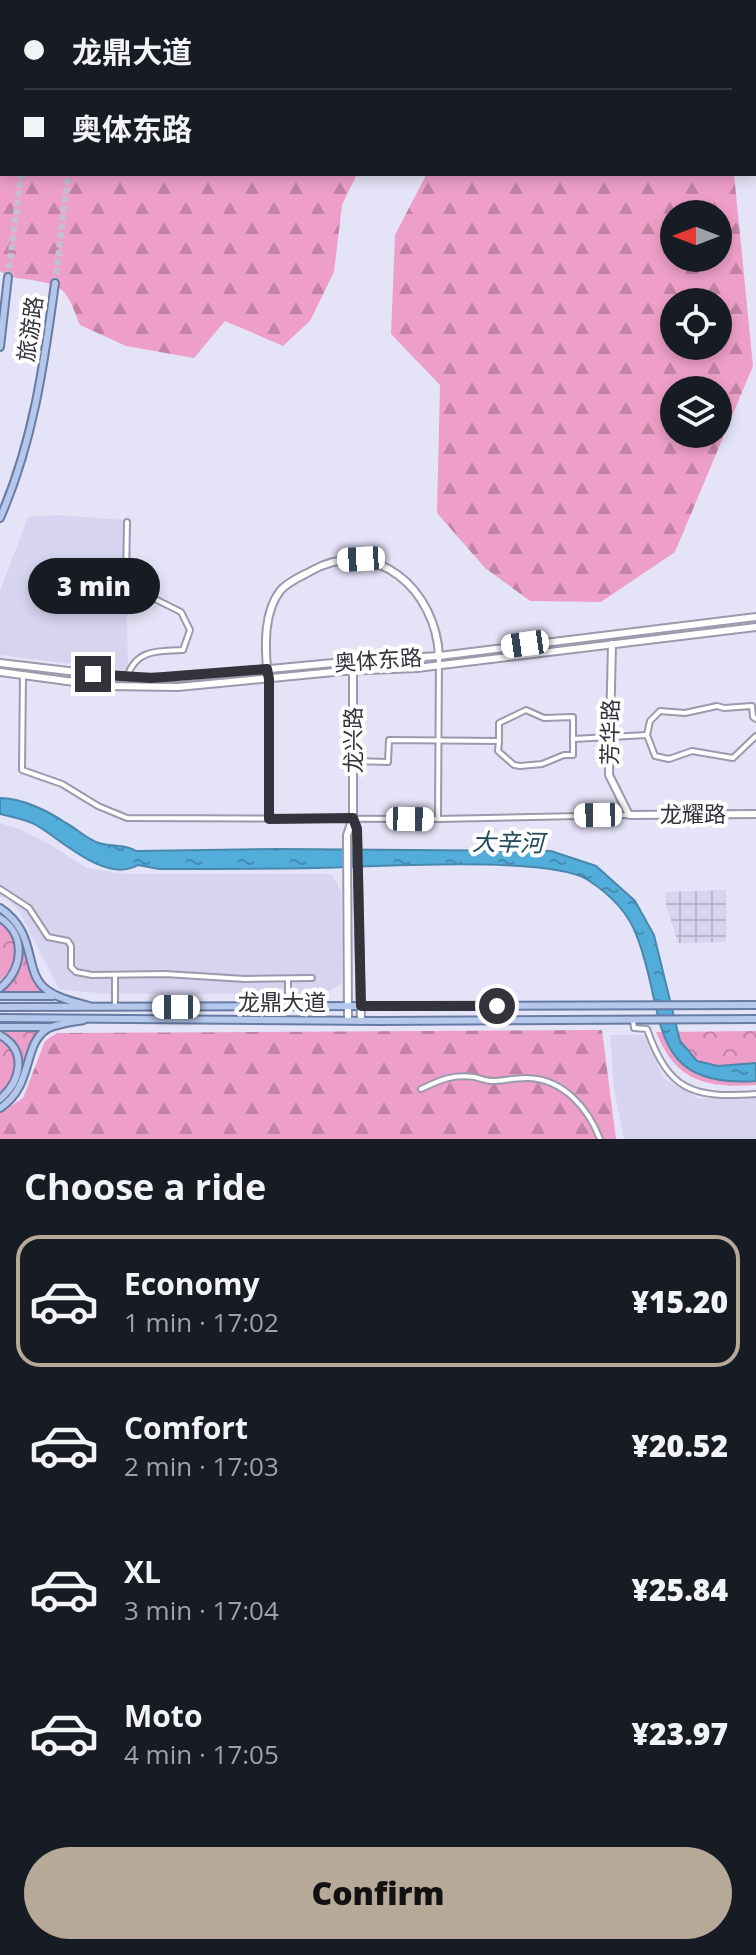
<!DOCTYPE html>
<html lang="en">
<head>
<meta charset="utf-8">
<style>
	body { margin:0; font-family:"Open Sans","Noto Sans SC",sans-serif; background:#242831; color:#f1f3f6; height:100vh; display:flex; flex-direction:column; font-size:30px; white-space:nowrap }
	* { box-sizing:border-box; margin:0 }
	p { font-size:26px; color:#9ea1a6 }
	.icon { flex:none; width:44px; height:44px; fill:none; stroke:currentColor; stroke-width:2; stroke-linecap:round; stroke-linejoin:round }
	.map { position:relative; height:1139px; overflow:hidden }
	.details { display:flex; flex-direction:column; background:#171b24; flex:1 }
	.details>* { flex:none }
	.top-card { position:absolute; left:0px; top:0px; width:756px; height:176px; box-shadow:0 4px 12px #0003; display:grid; align-content:center; height:176px; padding:0 24px; background:#171b24 }
	.needle { width:52px; rotate:270deg }
	.fabs { position:absolute; left:660px; top:200px; display:grid; gap:16px }
	.fabs a { display:grid; place-items:center; width:72px; height:72px; border-radius:50%; background:#171b24; box-shadow:0 4px 12px #0003; font-size:40px }
	.end { position:absolute; width:36px; height:36px; margin:-18px; border:10px solid #34333b; background:#fff; box-shadow:0 0 0 4px #fff }
	.from { border-radius:50% }
	.bubble { position:absolute; height:56px; border-radius:28px; background:#171b24; box-shadow:0 4px 12px #0003; font-size:26px; font-weight:800; line-height:56px; text-align:center }
	.car { position:absolute; width:24px; height:48px; margin:-24px -12px; border-radius:10px; box-shadow:0 0 6px 2px #0007; background:linear-gradient(#fff 24%,#345 0 40%,#fff 0 76%,#345 0 86%,#fff 0) }
	.top-card b { display:flex; align-items:center; gap:28px; height:76px; font-size:30px }
	.top-card b+b { border-top:2px solid #363941 }
	.top-card i { width:20px; height:20px; background:#f1f3f6 }
	ul { padding:0; list-style:none }
	li { display:flex; align-items:center; gap:24px; height:132px; margin:0 16px 12px; padding:0 8px; border:4px solid transparent; border-radius:24px }
	li div { flex:1 }
	li b { display:block; font-size:30px }
	li em { font-style:normal; font-weight:800 }
	li.current { border-color:#b6a998 }
	li>.icon { width:72px; height:72px; stroke-width:1.5 }
	h2 { padding:0 24px; font-size:36px; line-height:96px }
	.cta { display:flex; gap:16px; margin-top:auto; padding:16px 24px }
	.cta a { flex:1; height:92px; border-radius:48px; background:#b6a998; color:#111; font-size:32px; font-weight:800; line-height:92px; text-align:center }
	.map>svg:first-child { display:block }
</style>
</head>
<body>
<div class="map">
<svg width="756" height="1139" viewBox="0 0 756 1139">
	<defs>
		<pattern id="industrial-grid" width="8" height="8" patternUnits="userSpaceOnUse" patternTransform="scale(2)"><rect width="8" height="8" fill="#d6d4ef"/><path d="M0 4h8M4 0v8" fill="none" stroke="#b8b6ce"/></pattern>
		<pattern id="forest-firs" width="22" height="20" patternUnits="userSpaceOnUse" patternTransform="scale(2)"><rect width="22" height="20" fill="#ee9fc9"/><path d="M5 1l3.5 6h-7zM16 11l3.5 6h-7z" fill="#c282a4"/></pattern>
		<pattern id="park-crowns" width="20" height="18" patternUnits="userSpaceOnUse" patternTransform="scale(2)"><rect width="20" height="18" fill="#ee9fc9"/><path d="M2 6a3 3 0 1 1 6 0M12 15a3 3 0 1 1 6 0" fill="none" stroke="#c282a4"/></pattern>
		<pattern id="water-ripples" width="26" height="14" patternUnits="userSpaceOnUse" patternTransform="scale(2)"><rect width="26" height="14" fill="#52addb"/><path d="M2 4q2-2 4 0t4 0M15 11q2-2 4 0t4 0" fill="none" stroke="#458db3"/></pattern>
	</defs>
	<rect width="100%" height="100%" fill="#e5e3f7"/>
	<!-- built -->
	<g fill="#d6d4ef">
		<polygon points="57,515 125,520 128,671 0,655 0,591 28,517"/>
		<polygon points="0,823 19,829 49,844 87,868 125,874 331,874 341,891 342,983 324,994 107,994 59,989 19,911 6,897 0,897"/>
		<polygon points="610,1035 645,1035 663,1078 698,1098 756,1098 756,1139 624,1139 614,1089"/>
	</g>
	<!-- industrial -->
	<polygon fill="url(#industrial-grid)" points="726,890 726,942 678,943 666,904 665,892"/>
	<!-- forest -->
	<g fill="url(#forest-firs)" fill-rule="evenodd">
		<path d="M0 0H756V158L754 159V2H2V174H357L342 205 334 272 310 321 283 346 225 321 194 358 126 346 80 325C66 288 65 285 25 279 15 278 8 277 0 271Z"/>
		<path d="M424 174H734L753 366 675 552 601 602 530 601 485 568 437 513 440 385 391 334 395 235 425 177ZM718 214V258H674V214ZM674 302H718V346H674ZM674 390H718V434H674Z"/>
		<polygon points="602,1030 616,1139 0,1139 0,1113 23,1098 45,1041 57,1033"/>
	</g>
	<!-- park -->
	<g fill="url(#park-crowns)">
		<path d="M0 911C34 931 19 968 43 991L0 993C17 977 32 953 17 929 12 922 4 917 0 911Z"/>
		<path d="M0 922C19 940 21 963 0 980Z"/>
		<path d="M1 1029 42 1030 16 1092 0 1105V1102C30 1082 30 1050 1 1029Z"/>
		<path d="M756 1031V1085C706 1088 676 1082 656 1032Z"/>
		<path d="M0 1037C21 1054 19 1077 0 1095Z"/>
	</g>
	<!-- water -->
	<path fill="url(#water-ripples)" stroke="#4988ab" stroke-width="2" d="M0 798C22 798 48 811 66 823 77 829 87 839 99 843 111 847 126 844 136 851L279 849 551 851 596 866 635 901 654 935 680 1041 697 1061 718 1066 756 1063V1081C643 1089 667 1009 636 934 627 911 608 893 588 880 549 855 370 867 317 868 264 869 211 869 159 869L138 865C106 884 62 840 36 825 26 819 12 817 0 814Z"/>
	<g fill="none" stroke-linecap="round" stroke-linejoin="round">
		<!-- primary-tunnel -->
		<g stroke="#c2c0d1" stroke-width="6" stroke-dasharray="6 3" stroke-linecap="butt">
			<polyline points="43,2 43,0"/>
			<polyline points="90,2 90,0"/>
			<polyline points="8,277 21,174"/>
			<polyline points="55,283 68,174"/>
		</g>
		<defs>
			<g id="street">
				<polyline points="267,670 269,679 269,819"/>
				<polyline points="23,675 22,770 62,784 98,806 127,818 438,819 629,815"/>
				<path d="M127 677C136 649 158 651 183 650L190 630 181 612 143 593 126 580 127 522"/>
				<polyline points="647,735 650,721 660,711 685,713 717,706 724,708 752,706 753,717 756,719"/>
				<polyline points="499,741 498,751 514,765 520,766 542,764 564,755 573,755 573,739"/>
				<polyline points="353,761 388,762 389,740 499,741 499,723 526,710 544,718 573,717 573,739 647,735 655,756 669,759 692,751 733,758 756,736"/>
				<polyline points="438,819 439,656"/>
				<polyline points="0,889 29,908 48,937 68,941 71,946 71,967 76,972 92,975 165,974 245,979 312,978"/>
				<polyline points="288,979 288,1007"/>
				<polyline points="115,1006 115,975"/>
				<path d="M633 1020 634 1028 647 1029C669 1092 693 1098 756 1094"/>
				<path d="M421 1089C440 1080 453 1074 474 1077 480 1078 486 1081 492 1081 504 1081 517 1077 529 1078 564 1080 588 1108 600 1139"/>
			</g>
			<g id="secondary">
				<polyline points="612,644 609,775 629,815 756,814"/>
				<polyline points="0,663 120,677 176,678 354,661 439,656 756,617"/>
				<polyline points="353,668 353,818 357,829 361,1021"/>
				<path d="M267 669C265 644 264 612 280 591 287 582 302 576 311 571 376 535 436 590 439 656"/>
				<polyline points="0,672 104,686 178,687 344,671 417,668 756,627"/>
				<polyline points="348,1020 347,835 353,818"/>
			</g>
			<g id="primary">
				<polyline points="0,347 8,277"/>
				<path d="M0 518C33 443 44 364 55 283"/>
				<path d="M0 908C39 934 22 972 47 990 59 999 75 1002 89 1006"/>
				<path d="M0 918C27 935 23 970 0 988"/>
				<polyline points="0,996 53,996"/>
				<polyline points="0,1007 756,1005"/>
				<polyline points="0,1018 378,1021 756,1019"/>
				<polyline points="0,1027 48,1027"/>
				<path d="M0 1035C28 1051 21 1081 0 1099"/>
				<path d="M0 1108C34 1086 22 1045 47 1029 56 1024 73 1022 84 1020"/>
			</g>
		</defs>
		<!-- street casing -->
		<use href="#street" stroke="#9b99ac" stroke-width="8"/>
		<!-- secondary casing -->
		<use href="#secondary" stroke="#9b99ac" stroke-width="10"/>
		<!-- primary casing -->
		<use href="#primary" stroke="#677ca4" stroke-width="10"/>
		<!-- street -->
		<use href="#street" stroke="#fff" stroke-width="4"/>
		<!-- secondary -->
		<use href="#secondary" stroke="#fff" stroke-width="6"/>
		<!-- primary -->
		<use href="#primary" stroke="#b5c8eb" stroke-width="6"/>
	</g>
	<g fill="none" stroke-linecap="round" stroke-linejoin="round">
		<!-- route -->
		<polyline stroke="#34333b" stroke-width="10" points="93,674 151,678 267,669 269,679 269,819 353,818 357,829 361,1006 497,1006"/>
	</g>
	<g text-anchor="middle" stroke-width="8" stroke-linejoin="round" paint-order="stroke">
		<!-- street labels -->
		<g font-size="22" fill="#34333b" stroke="#fff">
			<text transform="translate(30 329) rotate(-82)" y="8">旅游路</text>
			<text transform="translate(378 660) rotate(-4)" y="8">奥体东路</text>
			<text transform="translate(610 732) rotate(-89)" y="8">芳华路</text>
			<text transform="translate(353 740) rotate(-90)" y="8">龙兴路</text>
			<text x="693" y="822">龙耀路</text>
			<text x="282" y="1010">龙鼎大道</text>
		</g>
		<!-- water labels -->
		<g font-size="24" font-style="italic" fill="#22495d" stroke="#fff">
			<text transform="translate(508 843) rotate(1)" y="8">大辛河</text>
		</g>
	</g>
</svg>
<div class="fabs">
<a><svg class="needle" viewBox="-14 -14 28 28"><path d="M0-13l5 13h-10z" fill="#e53935"/><path d="M0 13l5-13h-10z" fill="#9ea1a6"/></svg></a>
<a><svg class="icon" aria-label="locate" viewBox="0 0 24 24"><circle cx="12" cy="12" r="6"/><path d="M12 2v4M12 18v4M2 12h4M18 12h4"/></svg></a>
<a><svg class="icon" aria-label="layers" viewBox="0 0 24 24"><path d="M12 4l9 5-9 5-9-5zM3 14l9 5 9-5"/></svg></a>
</div>
<i class="end from" style="left:497px;top:1006px"></i>
<i class="end" style="left:93px;top:674px"></i>
<div class="bubble" style="left:28px;top:558px;width:132px">3 min</div>
<i class="car" style="left:361px;top:559px;rotate:267deg"></i>
<i class="car" style="left:525px;top:644px;rotate:262deg"></i>
<i class="car" style="left:598px;top:815px;rotate:269deg"></i>
<i class="car" style="left:410px;top:819px;rotate:91deg"></i>
<i class="car" style="left:176px;top:1007px;rotate:270deg"></i>
<div class="top-card">
<b><i class="from"></i>龙鼎大道</b>
<b><i></i>奥体东路</b>
</div>
</div>
<section class="details">
<h2>Choose a ride</h2>
<ul>
<li class="current"><svg class="icon" aria-label="car" viewBox="0 0 24 24"><path d="M5 17H2v-5l4-1 3-4h7l3 4 3 1v5h-3M9 17h6M6 11h13"/><circle cx="7" cy="17" r="2"/><circle cx="17" cy="17" r="2"/></svg><div><b>Economy</b><p>1 min · 17:02</p></div><em>¥15.20</em></li>
<li><svg class="icon" aria-label="car" viewBox="0 0 24 24"><path d="M5 17H2v-5l4-1 3-4h7l3 4 3 1v5h-3M9 17h6M6 11h13"/><circle cx="7" cy="17" r="2"/><circle cx="17" cy="17" r="2"/></svg><div><b>Comfort</b><p>2 min · 17:03</p></div><em>¥20.52</em></li>
<li><svg class="icon" aria-label="car" viewBox="0 0 24 24"><path d="M5 17H2v-5l4-1 3-4h7l3 4 3 1v5h-3M9 17h6M6 11h13"/><circle cx="7" cy="17" r="2"/><circle cx="17" cy="17" r="2"/></svg><div><b>XL</b><p>3 min · 17:04</p></div><em>¥25.84</em></li>
<li><svg class="icon" aria-label="car" viewBox="0 0 24 24"><path d="M5 17H2v-5l4-1 3-4h7l3 4 3 1v5h-3M9 17h6M6 11h13"/><circle cx="7" cy="17" r="2"/><circle cx="17" cy="17" r="2"/></svg><div><b>Moto</b><p>4 min · 17:05</p></div><em>¥23.97</em></li>
</ul>
<div class="cta"><a>Confirm</a></div>
</section>
</body>
</html>
